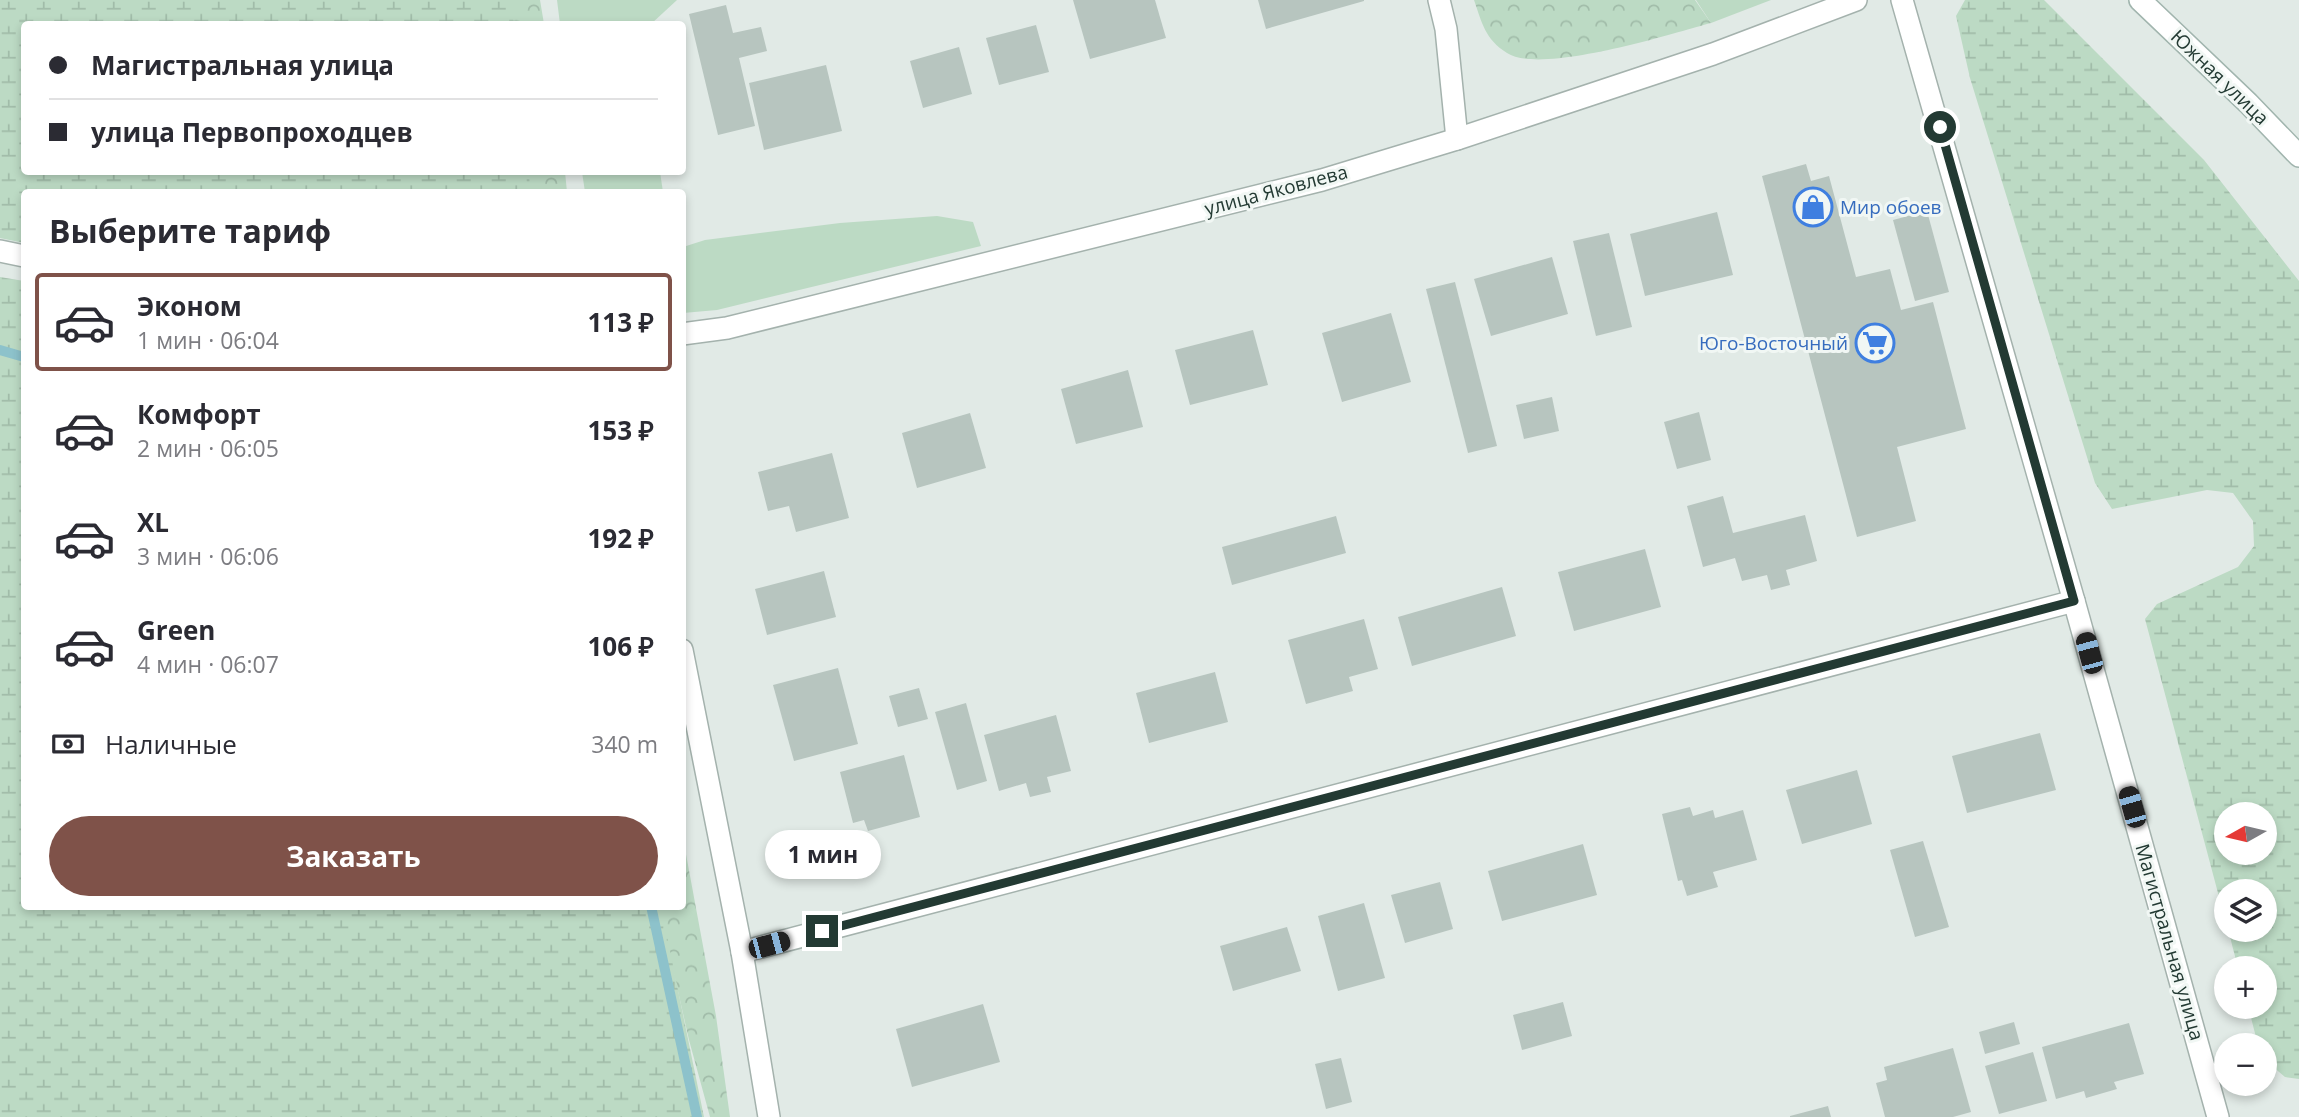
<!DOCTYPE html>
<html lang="ru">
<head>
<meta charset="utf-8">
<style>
	body { margin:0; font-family:"Open Sans",sans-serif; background:#f2f2f3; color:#2b2b33; height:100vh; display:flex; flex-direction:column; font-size:26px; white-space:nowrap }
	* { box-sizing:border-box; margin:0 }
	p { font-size:23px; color:#7c7c81 }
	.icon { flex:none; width:38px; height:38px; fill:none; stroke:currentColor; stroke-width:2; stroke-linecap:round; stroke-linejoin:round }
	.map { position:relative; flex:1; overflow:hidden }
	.panel { position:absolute; left:21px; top:189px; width:665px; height:721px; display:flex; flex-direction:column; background:#fff; border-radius:7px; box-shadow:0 4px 10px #0003 }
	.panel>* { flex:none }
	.guide { position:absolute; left:21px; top:21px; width:665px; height:154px; border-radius:7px; box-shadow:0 4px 10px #0003; display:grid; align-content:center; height:154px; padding:0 28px; background:#fff }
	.needle { width:46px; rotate:262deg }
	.buttons { position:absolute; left:2214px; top:802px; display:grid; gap:14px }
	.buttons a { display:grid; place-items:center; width:63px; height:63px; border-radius:50%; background:#fff; box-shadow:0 4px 10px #0003; font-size:35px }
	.end { position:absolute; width:32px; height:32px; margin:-16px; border:9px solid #233a33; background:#fff; box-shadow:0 0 0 4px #fff }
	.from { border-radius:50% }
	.bubble { position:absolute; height:49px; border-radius:24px; background:#fff; box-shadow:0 4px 10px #0003; font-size:23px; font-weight:700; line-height:49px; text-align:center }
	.car { position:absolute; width:21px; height:42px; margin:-21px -10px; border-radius:9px; box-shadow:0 0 5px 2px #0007; background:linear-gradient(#222 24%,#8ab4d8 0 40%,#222 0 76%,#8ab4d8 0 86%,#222 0) }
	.guide b { display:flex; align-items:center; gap:24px; height:66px; font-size:26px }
	.guide b+b { border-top:2px solid #e1e1e2 }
	.guide i { width:18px; height:18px; background:#2b2b33 }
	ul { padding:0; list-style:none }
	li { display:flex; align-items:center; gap:21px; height:98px; margin:0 14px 10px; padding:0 14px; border:4px solid transparent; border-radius:7px }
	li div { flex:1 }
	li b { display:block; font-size:26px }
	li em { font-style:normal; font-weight:700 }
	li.current { border-color:#7f5249 }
	li>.icon { width:63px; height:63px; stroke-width:1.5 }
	h2 { padding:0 28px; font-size:32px; line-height:84px }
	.pay { display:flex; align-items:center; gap:18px; height:77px; padding:0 28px; font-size:26px }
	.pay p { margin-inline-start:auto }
	.button { display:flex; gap:14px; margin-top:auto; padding:14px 28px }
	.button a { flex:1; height:80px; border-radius:42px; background:#7f5249; color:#fff; font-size:28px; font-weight:700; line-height:80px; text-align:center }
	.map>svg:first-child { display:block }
</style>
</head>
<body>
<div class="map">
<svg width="2299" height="1117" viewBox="0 0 2299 1117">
	<defs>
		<pattern id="forest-crowns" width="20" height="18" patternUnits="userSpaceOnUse" patternTransform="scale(1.75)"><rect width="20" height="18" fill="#bcdac4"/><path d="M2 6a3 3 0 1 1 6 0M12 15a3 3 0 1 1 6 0" fill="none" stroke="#a1bca9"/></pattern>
		<pattern id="wetland-marsh" width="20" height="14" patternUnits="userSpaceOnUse" patternTransform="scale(1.75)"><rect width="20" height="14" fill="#bcdac4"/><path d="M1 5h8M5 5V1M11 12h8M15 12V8" fill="none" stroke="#a1bca9"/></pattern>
	</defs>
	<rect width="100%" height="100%" fill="#e1eae6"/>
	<!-- grass -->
	<g fill="#bcdac4">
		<polygon points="557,0 677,0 651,24 560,24"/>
		<polygon points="1696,0 1771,0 1711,23"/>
		<polygon points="582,172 660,172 663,192 585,192"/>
		<polygon points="937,216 973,222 981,246 717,310 683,313 683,247 705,240 840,223"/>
	</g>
	<!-- forest -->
	<g fill="url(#forest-crowns)">
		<polygon points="501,0 540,0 544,24 504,24"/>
		<path d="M1474 0H1695L1711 23C1671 34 1540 75 1507 53 1485 39 1482 23 1474 0Z"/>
		<polygon points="517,172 565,172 567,192 515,192"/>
		<polygon points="683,838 716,1016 730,1117 710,1117 689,1040 659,907 682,906"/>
	</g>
	<!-- wetland -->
	<g fill="url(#wetland-marsh)" fill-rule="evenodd">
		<polygon points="0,0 510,0 514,24 24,24 24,172 529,172 530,192 24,192 24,243 0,238"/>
		<path d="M1965 0H2044L2204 160 2299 281V1079L2285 1077 2265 1060 2264 1045H2258L2248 1006H2264V968H2238L2228 929H2264V891H2226V923L2145 619 2157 604 2238 567 2254 546 2253 521 2233 493 2207 490 2112 509 2095 483 1970 78 1956 16ZM2226 814H2264V852H2226Z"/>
		<polygon points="0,277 24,281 24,906 661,907 704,1117 0,1117"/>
	</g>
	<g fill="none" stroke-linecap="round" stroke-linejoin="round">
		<!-- stream -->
		<g stroke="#8dc2cb" stroke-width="10">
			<polyline points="0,350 24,357"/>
			<polyline points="651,906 697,1117"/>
		</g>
	</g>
	<!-- building -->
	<g fill="#b7c5bf">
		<polygon points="1073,0 1155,0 1166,38 1090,59"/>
		<polygon points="1258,0 1364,0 1364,1 1266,29"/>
		<polygon points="726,5 733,33 761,27 767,51 739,58 755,126 718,135 689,14"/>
		<polygon points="1036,25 1049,72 999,85 986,38"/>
		<polygon points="959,47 972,94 923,108 910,61"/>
		<polygon points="826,65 842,131 764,150 749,83"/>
		<polygon points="1806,164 1811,181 1829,176 1856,277 1890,269 1901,310 1933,302 1966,429 1897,447 1916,521 1857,537 1762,176"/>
		<polygon points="1927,211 1949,292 1915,301 1893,220"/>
		<polygon points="1717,212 1733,275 1645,296 1630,234"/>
		<polygon points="1609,233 1632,327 1596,336 1573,241"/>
		<polygon points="1552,257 1568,314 1491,336 1474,279"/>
		<polygon points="1455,282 1497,446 1468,453 1426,289"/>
		<polygon points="1391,313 1411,382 1342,402 1322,333"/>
		<polygon points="1253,330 1268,385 1190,405 1175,350"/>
		<polygon points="1128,370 1143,427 1076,444 1061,389"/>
		<polygon points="1552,397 1559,431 1524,439 1516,405"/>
		<polygon points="1699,412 1711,460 1677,469 1664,422"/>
		<polygon points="970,413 986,468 917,488 902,433"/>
		<polygon points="832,453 849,518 796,532 789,506 768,511 758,472"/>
		<polygon points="1723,496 1733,533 1805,515 1817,561 1786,570 1790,585 1771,590 1767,575 1742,581 1735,558 1703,567 1687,506"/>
		<polygon points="1336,516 1346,553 1232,585 1222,547"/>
		<polygon points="1645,549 1661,607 1574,631 1558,572"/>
		<polygon points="824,571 836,617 767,635 755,589"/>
		<polygon points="1502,587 1516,636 1412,666 1398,617"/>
		<polygon points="1364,619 1378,669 1349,677 1353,691 1306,704 1288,640"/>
		<polygon points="838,668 858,744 794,761 773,685"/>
		<polygon points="1215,672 1228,722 1149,743 1136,693"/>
		<polygon points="919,688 928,719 898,727 889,696"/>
		<polygon points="966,703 987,781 957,790 935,712"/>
		<polygon points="1056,715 1071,771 1047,777 1051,792 1030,797 1026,783 999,791 984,735"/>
		<polygon points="2040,733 2056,790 1967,813 1952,756"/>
		<polygon points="904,755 920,817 868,831 864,820 853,823 840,772"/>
		<polygon points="1857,770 1872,824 1802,844 1786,790"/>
		<polygon points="1690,807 1693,816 1713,810 1715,818 1743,810 1757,860 1713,872 1718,887 1687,896 1682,880 1678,881 1662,814"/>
		<polygon points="1923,841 1949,927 1915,937 1890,850"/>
		<polygon points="1583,844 1597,895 1502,921 1488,871"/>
		<polygon points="1440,882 1453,929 1405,943 1391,895"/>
		<polygon points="1364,903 1385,978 1338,991 1318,916"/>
		<polygon points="1287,927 1301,971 1233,991 1220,946"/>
		<polygon points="1563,1002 1572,1036 1522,1050 1513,1015"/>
		<polygon points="983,1004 1000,1062 912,1087 896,1029"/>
		<polygon points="2014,1022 2020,1044 1985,1054 1979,1032"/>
		<polygon points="2129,1023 2144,1074 2114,1082 2117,1089 2086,1098 2084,1091 2056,1099 2042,1047"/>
		<polygon points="1953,1048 1971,1112 1953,1117 1885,1117 1876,1083 1887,1080 1884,1067"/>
		<polygon points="2033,1052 2047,1101 1999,1114 1985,1066"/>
		<polygon points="1341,1058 1352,1102 1326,1109 1315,1064"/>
		<polygon points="1828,1106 1831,1117 1790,1117 1790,1116"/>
	</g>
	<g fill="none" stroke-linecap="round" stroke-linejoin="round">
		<defs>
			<g id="street">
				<polyline points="1439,0 1446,29 1457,139"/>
				<polyline points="1902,0 2074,601 2218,1117"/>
				<polyline points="0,251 24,256"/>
				<polyline points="682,334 727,328 1322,180 1457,139 1713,54 1856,0"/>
				<polyline points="682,650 742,952 769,1117"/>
				<polyline points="742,952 2074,601"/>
			</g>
			<polyline id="secondary" points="2140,0 2248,103 2299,156"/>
		</defs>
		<!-- street casing -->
		<use href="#street" stroke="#a4b2ad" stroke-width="24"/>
		<!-- secondary casing -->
		<use href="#secondary" stroke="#a1b5ae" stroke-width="24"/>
		<!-- street -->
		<use href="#street" stroke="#fff" stroke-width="21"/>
		<!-- secondary -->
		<use href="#secondary" stroke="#fff" stroke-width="21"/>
	</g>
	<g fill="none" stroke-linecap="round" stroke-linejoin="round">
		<!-- route -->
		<polyline stroke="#233a33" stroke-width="9" points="822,931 2074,601 1940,127"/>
	</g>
	<!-- icons -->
	<defs>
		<symbol id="shop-ring" viewBox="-11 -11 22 22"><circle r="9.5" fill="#f1f7f4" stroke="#3f7fe0" stroke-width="1.5"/><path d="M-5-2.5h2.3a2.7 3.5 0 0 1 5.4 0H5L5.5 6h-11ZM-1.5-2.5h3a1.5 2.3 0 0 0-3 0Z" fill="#3f7fe0"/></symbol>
		<symbol id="supermarket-ring" viewBox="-11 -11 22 22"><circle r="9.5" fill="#f1f7f4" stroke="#3f7fe0" stroke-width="1.5"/><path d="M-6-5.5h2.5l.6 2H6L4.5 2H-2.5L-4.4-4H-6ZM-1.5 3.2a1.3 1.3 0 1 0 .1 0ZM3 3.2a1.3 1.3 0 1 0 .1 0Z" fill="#3f7fe0"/></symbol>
	</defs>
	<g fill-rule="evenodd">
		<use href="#shop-ring" x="1791" y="185" width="44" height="44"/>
		<use href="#supermarket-ring" x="1853" y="321" width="44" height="44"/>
	</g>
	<g text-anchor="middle" stroke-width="6" stroke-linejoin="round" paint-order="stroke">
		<!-- street labels -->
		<g font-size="19" fill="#233a33" stroke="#f1f7f4">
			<text transform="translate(2220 77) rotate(44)" y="7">Южная улица</text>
			<text transform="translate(1276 190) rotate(-15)" y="7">улица Яковлева</text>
			<text transform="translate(2170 942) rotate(74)" y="7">Магистральная улица</text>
		</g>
		<!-- shop labels -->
		<g font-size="19" fill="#366cbe" stroke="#f1f7f4" text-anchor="start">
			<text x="1840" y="214">Мир обоев</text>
			<text x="1848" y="350" text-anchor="end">Юго-Восточный</text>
		</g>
	</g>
</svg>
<div class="buttons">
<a><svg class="needle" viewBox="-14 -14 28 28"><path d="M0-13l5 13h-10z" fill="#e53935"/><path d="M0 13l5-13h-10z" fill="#7c7c81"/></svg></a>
<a><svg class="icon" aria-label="layers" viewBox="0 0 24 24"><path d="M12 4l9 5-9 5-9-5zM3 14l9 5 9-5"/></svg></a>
<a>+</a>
<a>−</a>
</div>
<i class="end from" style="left:1940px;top:127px"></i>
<i class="end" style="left:822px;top:931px"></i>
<div class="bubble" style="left:765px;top:830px;width:116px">1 мин</div>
<i class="car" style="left:2089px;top:653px;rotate:345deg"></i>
<i class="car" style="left:2132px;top:807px;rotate:344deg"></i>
<i class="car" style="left:769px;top:945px;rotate:75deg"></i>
<div class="guide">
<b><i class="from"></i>Магистральная улица</b>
<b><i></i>улица Первопроходцев</b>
</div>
<section class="panel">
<h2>Выберите тариф</h2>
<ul>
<li class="current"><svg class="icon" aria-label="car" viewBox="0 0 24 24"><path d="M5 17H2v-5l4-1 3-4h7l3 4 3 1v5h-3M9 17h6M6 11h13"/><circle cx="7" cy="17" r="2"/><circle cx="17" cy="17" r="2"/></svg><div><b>Эконом</b><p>1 мин · 06:04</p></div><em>113 ₽</em></li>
<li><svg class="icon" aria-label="car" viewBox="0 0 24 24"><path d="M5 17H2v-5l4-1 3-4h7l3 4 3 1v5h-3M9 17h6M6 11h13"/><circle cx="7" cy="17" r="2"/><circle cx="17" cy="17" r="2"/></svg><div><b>Комфорт</b><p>2 мин · 06:05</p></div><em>153 ₽</em></li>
<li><svg class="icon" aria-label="car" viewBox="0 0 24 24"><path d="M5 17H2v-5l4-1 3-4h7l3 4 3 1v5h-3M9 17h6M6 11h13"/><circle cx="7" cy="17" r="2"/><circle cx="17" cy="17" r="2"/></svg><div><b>XL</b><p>3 мин · 06:06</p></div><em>192 ₽</em></li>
<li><svg class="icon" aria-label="car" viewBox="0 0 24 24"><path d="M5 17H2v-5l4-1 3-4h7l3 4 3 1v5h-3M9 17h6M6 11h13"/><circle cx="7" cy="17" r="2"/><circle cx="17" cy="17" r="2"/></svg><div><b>Green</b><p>4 мин · 06:07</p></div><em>106 ₽</em></li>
</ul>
<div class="pay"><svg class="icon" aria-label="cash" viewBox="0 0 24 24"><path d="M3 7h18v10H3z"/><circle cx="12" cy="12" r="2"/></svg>Наличные<p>340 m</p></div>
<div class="button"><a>Заказать</a></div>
</section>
</div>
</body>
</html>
